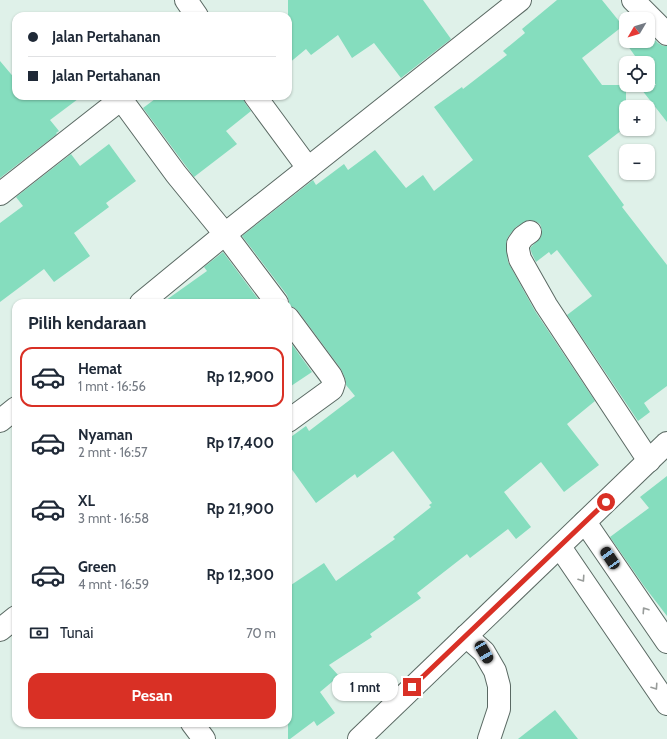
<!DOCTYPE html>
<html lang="id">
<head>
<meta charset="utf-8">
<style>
	body { margin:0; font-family:Cabin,sans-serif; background:#f2f2f3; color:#1f2937; height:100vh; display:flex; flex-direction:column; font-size:15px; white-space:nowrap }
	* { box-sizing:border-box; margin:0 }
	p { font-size:13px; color:#747a83 }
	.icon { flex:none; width:22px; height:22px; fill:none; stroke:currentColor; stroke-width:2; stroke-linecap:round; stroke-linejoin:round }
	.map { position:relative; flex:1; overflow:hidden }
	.panel { position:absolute; left:12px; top:299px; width:280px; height:428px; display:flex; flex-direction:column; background:#fff; border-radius:12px; box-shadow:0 1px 3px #0004 }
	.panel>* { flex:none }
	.top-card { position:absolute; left:12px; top:12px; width:280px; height:88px; border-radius:12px; box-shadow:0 1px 3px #0004; display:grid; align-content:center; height:88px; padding:0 16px; background:#fff }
	.needle { width:26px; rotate:232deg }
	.fabs { position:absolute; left:619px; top:12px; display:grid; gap:8px }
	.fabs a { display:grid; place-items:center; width:36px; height:36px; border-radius:8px; background:#fff; box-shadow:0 1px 3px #0004; font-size:20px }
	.end { position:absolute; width:18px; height:18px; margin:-9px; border:5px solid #d93025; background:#fff; box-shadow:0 0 0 2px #fff }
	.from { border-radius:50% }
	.bubble { position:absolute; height:28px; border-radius:12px; background:#fff; box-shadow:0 1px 3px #0004; font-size:13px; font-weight:800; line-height:28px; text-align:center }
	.car { position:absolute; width:12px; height:24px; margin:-12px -6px; border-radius:5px; box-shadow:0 0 3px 1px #0007; background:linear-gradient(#222 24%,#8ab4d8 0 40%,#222 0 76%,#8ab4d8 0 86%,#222 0) }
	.top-card b { display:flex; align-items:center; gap:14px; height:38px; font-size:15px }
	.top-card b+b { border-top:1px solid #e0e1e3 }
	.top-card i { width:10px; height:10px; background:#1f2937 }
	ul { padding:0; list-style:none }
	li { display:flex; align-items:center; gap:12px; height:60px; margin:0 8px 6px; padding:0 8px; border:2px solid transparent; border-radius:12px }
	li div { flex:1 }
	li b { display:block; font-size:15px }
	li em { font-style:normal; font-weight:800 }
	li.on { border-color:#d93025 }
	li>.icon { width:36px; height:36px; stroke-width:1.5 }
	h2 { padding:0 16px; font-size:18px; line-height:48px }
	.pay { display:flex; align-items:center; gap:10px; height:44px; padding:0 16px; font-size:15px }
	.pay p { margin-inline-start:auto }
	.cta { display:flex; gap:8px; margin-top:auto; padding:8px 16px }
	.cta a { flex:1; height:46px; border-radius:12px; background:#d93025; color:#fff; font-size:16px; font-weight:800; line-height:46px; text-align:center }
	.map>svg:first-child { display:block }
</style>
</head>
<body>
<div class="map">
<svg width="667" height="739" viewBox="0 0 667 739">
	<rect width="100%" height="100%" fill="#dff1e9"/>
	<!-- building -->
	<g fill="#85ddbe">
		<polygon points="288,0 423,0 451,39 401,78 374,43 352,58 338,35 311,55 306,49 288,64"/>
		<polygon points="557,0 602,0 623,26 582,58 602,85 626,85 626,127 588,156 624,205 622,207 667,265 667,386 644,403 650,412 638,421 567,315 592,296 557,250 551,255 549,252 536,262 532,254 530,248 541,237 542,230 540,224 535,221 528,220 516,227 508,237 506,244 508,262 535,311 595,401 567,424 599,465 564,492 541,462 504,492 531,527 516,539 508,529 470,558 467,554 417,593 421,598 370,634 372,637 329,665 339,676 320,692 335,713 317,726 314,721 290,739 288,739 288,587 324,563 336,581 395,539 393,537 431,507 429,505 432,503 393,451 357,478 355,474 316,503 288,464 288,439 306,426 309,431 355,396 346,385 345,378 341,369 298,311 293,307 289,306 289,301 287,295 242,236 313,180 316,185 344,164 348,170 375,150 406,188 423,175 434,191 473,160 434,107 462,87 463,89 507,55 503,51 525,33 522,29"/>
		<polygon points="648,33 658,43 663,46 667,46 667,122 638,85 656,85 648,74 648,63 640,63 623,39 626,37 626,41 648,41"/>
		<polygon points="0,61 16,80 16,96 82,96 50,120 59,131 56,133 57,134 0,178"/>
		<polygon points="159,96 243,96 245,103 251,111 226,131 237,144 194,177 143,108"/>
		<polygon points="109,144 136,181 106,203 109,207 74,233 90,256 54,282 44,269 0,302 0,223 23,206 16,197 71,154 80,166"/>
		<polygon points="223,252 261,303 162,303 207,271 204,267"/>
		<polygon points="288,339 312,372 288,388"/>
		<polygon points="667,476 667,616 644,586 610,537 649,508 640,497"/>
		<polygon points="555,710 578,739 518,739"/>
	</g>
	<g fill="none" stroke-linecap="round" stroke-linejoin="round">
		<defs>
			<g id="minor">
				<polyline points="186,0 197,16"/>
				<polyline points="633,0 667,34"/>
				<polyline points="255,96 308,168"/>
				<polyline points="121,99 176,174 225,234 277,303"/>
				<polyline points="0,194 125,96"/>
				<polyline points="530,232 523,237 518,244 518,250 520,259 546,305 649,461"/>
				<polyline points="141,303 225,234 520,0"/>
				<polyline points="288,318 331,376 334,383 332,389 288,421"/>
				<polyline points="0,421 16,408"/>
				<polyline points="585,522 667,642"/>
				<polyline points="560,547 667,704"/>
				<polyline points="0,630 16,617"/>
				<polyline points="466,636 484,652 495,671 499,686 499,709 489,739"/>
				<polyline points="192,723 204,739"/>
			</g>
			<polyline id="major" points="359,739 667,443"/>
		</defs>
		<!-- minor casing -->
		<use href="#minor" stroke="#5a6963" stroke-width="24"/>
		<!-- major casing -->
		<use href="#major" stroke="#5a6963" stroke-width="24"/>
		<!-- minor -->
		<use href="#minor" stroke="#fff" stroke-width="22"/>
		<!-- major -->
		<use href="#major" stroke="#fff" stroke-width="22"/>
	</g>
	<!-- one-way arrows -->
	<defs><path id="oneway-chevron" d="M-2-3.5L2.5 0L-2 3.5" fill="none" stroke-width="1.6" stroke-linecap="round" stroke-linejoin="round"/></defs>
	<g stroke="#989c9a">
		<use href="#oneway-chevron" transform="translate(582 579) rotate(56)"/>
		<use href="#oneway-chevron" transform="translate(645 610) rotate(-124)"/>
		<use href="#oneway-chevron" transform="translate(655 687) rotate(56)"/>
	</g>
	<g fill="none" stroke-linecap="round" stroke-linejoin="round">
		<!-- route -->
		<polyline stroke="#d93025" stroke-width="5" points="412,687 606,502"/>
	</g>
</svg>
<div class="fabs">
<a><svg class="needle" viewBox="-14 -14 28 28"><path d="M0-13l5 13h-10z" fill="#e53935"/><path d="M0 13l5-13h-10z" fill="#747a83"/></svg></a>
<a><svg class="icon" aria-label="locate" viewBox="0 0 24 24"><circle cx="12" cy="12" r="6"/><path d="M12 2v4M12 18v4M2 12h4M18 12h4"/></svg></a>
<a>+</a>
<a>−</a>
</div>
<i class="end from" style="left:606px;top:502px"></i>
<i class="end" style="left:412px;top:687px"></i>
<div class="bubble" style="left:332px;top:673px;width:66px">1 mnt</div>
<i class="car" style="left:610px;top:558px;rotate:326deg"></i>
<i class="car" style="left:484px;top:652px;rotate:150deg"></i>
<div class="top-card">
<b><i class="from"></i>Jalan Pertahanan</b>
<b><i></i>Jalan Pertahanan</b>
</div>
<section class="panel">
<h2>Pilih kendaraan</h2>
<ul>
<li class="on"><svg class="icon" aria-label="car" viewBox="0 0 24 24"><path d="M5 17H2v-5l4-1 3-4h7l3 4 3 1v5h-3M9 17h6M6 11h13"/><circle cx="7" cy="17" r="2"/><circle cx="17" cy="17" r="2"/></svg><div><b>Hemat</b><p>1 mnt · 16:56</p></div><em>Rp 12,900</em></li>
<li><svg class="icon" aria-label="car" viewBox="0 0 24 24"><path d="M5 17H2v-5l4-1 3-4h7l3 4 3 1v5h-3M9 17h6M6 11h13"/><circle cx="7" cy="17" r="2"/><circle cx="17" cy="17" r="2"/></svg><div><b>Nyaman</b><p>2 mnt · 16:57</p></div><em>Rp 17,400</em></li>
<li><svg class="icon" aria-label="car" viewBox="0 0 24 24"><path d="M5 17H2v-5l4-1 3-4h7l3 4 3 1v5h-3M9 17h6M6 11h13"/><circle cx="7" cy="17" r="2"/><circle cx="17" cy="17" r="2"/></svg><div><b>XL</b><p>3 mnt · 16:58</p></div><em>Rp 21,900</em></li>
<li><svg class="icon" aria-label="car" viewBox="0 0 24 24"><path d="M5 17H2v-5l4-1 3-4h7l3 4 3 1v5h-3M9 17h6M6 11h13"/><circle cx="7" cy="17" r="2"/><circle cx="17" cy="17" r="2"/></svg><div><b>Green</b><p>4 mnt · 16:59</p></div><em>Rp 12,300</em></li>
</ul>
<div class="pay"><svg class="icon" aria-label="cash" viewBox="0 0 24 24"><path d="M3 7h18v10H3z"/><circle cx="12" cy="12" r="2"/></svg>Tunai<p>70 m</p></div>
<div class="cta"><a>Pesan</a></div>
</section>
</div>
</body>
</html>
